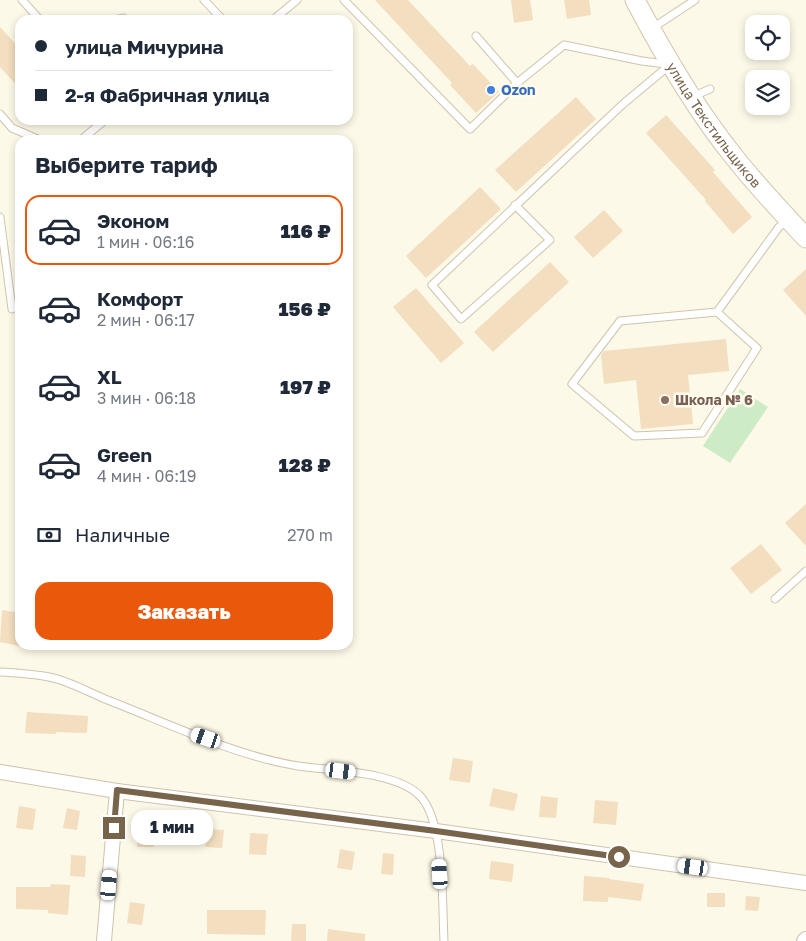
<!DOCTYPE html>
<html lang="ru">
<head>
<meta charset="utf-8">
<style>
	body { margin:0; font-family:"Golos Text",sans-serif; background:#f6f6f7; color:#1f2937; height:100vh; display:flex; flex-direction:column; font-size:19px; white-space:nowrap }
	* { box-sizing:border-box; margin:0 }
	p { font-size:16px; color:#747a83 }
	.icon { flex:none; width:28px; height:28px; fill:none; stroke:currentColor; stroke-width:2; stroke-linecap:round; stroke-linejoin:round }
	.map { position:relative; flex:1; overflow:hidden }
	.side { position:absolute; left:15px; top:135px; width:338px; height:515px; display:flex; flex-direction:column; background:#fff; border-radius:15px; box-shadow:0 2px 8px #0003 }
	.side>* { flex:none }
	.guide { position:absolute; left:15px; top:15px; width:338px; height:110px; border-radius:15px; box-shadow:0 2px 8px #0003; display:grid; align-content:center; height:110px; padding:0 20px; background:#fff }
	.fabs { position:absolute; left:745px; top:15px; display:grid; gap:10px }
	.fabs a { display:grid; place-items:center; width:45px; height:45px; border-radius:10px; background:#fff; box-shadow:0 2px 8px #0003; font-size:25px }
	.end { position:absolute; width:22px; height:22px; margin:-11px; border:6px solid #78644b; background:#fff; box-shadow:0 0 0 2px #fff }
	.from { border-radius:50% }
	.bubble { position:absolute; height:35px; border-radius:15px; background:#fff; box-shadow:0 2px 8px #0003; font-size:16px; font-weight:800; line-height:35px; text-align:center }
	.car { position:absolute; width:15px; height:30px; margin:-15px -8px; border-radius:6px; box-shadow:0 0 4px 1px #0007; background:linear-gradient(#fff 24%,#345 0 40%,#fff 0 76%,#345 0 86%,#fff 0) }
	.guide b { display:flex; align-items:center; gap:18px; height:48px; font-size:19px }
	.guide b+b { border-top:1px solid #e0e1e3 }
	.guide i { width:12px; height:12px; background:#1f2937 }
	ul { padding:0; list-style:none }
	li { display:flex; align-items:center; gap:15px; height:70px; margin:0 10px 8px; padding:0 10px; border:2px solid transparent; border-radius:15px }
	li div { flex:1 }
	li b { display:block; font-size:19px }
	li em { font-style:normal; font-weight:800 }
	li.on { border-color:#ea580c }
	li>.icon { width:45px; height:45px; stroke-width:1.5 }
	h2 { padding:0 20px; font-size:22px; line-height:60px }
	.pay { display:flex; align-items:center; gap:12px; height:55px; padding:0 20px; font-size:19px }
	.pay p { margin-inline-start:auto }
	.button { display:flex; gap:10px; margin-top:auto; padding:10px 20px }
	.button a { flex:1; height:58px; border-radius:15px; background:#ea580c; color:#fff; font-size:20px; font-weight:800; line-height:58px; text-align:center }
	.map>svg:first-child { display:block }
</style>
</head>
<body>
<div class="map">
<svg width="806" height="941" viewBox="0 0 806 941">
	<rect width="100%" height="100%" fill="#fdf9e8"/>
	<!-- green -->
	<polygon fill="#cdebc5" points="740,389 768,407 730,463 703,446"/>
	<!-- building -->
	<g fill="#f3debf">
		<polygon points="375,0 408,0 470,66 473,64 499,92 476,113 450,85 452,83"/>
		<polygon points="511,0 530,0 533,20 514,23"/>
		<polygon points="564,0 589,0 591,15 567,19"/>
		<polygon points="0,27 20,49 20,89 0,67"/>
		<polygon points="576,97 596,119 516,192 495,170"/>
		<polygon points="666,115 715,170 713,172 752,217 733,234 705,201 706,200 646,133"/>
		<polygon points="480,187 501,209 426,278 406,256"/>
		<polygon points="604,210 623,231 593,258 574,237"/>
		<polygon points="550,262 569,282 493,352 474,332"/>
		<polygon points="806,269 806,316 783,290"/>
		<polygon points="416,288 464,343 441,363 393,307"/>
		<polygon points="726,339 729,371 688,375 693,424 641,429 636,380 604,384 601,355 604,351"/>
		<polygon points="806,504 806,546 785,523"/>
		<polygon points="761,544 782,570 751,594 730,568"/>
		<polygon points="2,610 20,613 20,646 0,642"/>
		<polygon points="27,712 88,716 87,733 56,732 56,734 25,733"/>
		<polygon points="453,758 473,761 470,783 449,780"/>
		<polygon points="493,788 518,794 514,811 489,806"/>
		<polygon points="541,796 558,798 556,818 539,817"/>
		<polygon points="595,800 618,802 616,825 593,823"/>
		<polygon points="19,806 36,809 33,830 16,828"/>
		<polygon points="67,808 80,811 77,830 63,828"/>
		<polygon points="137,818 153,818 154,847 137,847"/>
		<polygon points="207,829 224,830 222,848 205,847"/>
		<polygon points="250,833 268,834 266,855 249,854"/>
		<polygon points="340,849 355,852 352,870 337,868"/>
		<polygon points="383,853 394,854 393,875 381,874"/>
		<polygon points="71,855 86,856 85,877 70,876"/>
		<polygon points="491,861 514,864 512,882 489,879"/>
		<polygon points="584,876 609,878 609,879 644,884 641,901 608,897 608,902 583,901"/>
		<polygon points="51,884 70,885 68,915 48,913 48,910 16,909 16,887 50,887"/>
		<rect x="707" y="893" width="18" height="14"/>
		<polygon points="746,896 760,897 758,911 745,910"/>
		<polygon points="130,902 145,904 142,925 127,923"/>
		<polygon points="207,910 266,910 265,935 207,934"/>
		<polygon points="292,924 306,924 306,941 291,941"/>
		<polygon points="328,929 365,934 365,941 327,941"/>
	</g>
	<g fill="none" stroke-linecap="round" stroke-linejoin="round">
		<defs>
			<g id="service">
				<polyline points="22,0 40,20"/>
				<polyline points="204,0 223,20"/>
				<polyline points="344,0 470,129 517,83 476,36"/>
				<polyline points="113,20 124,18 126,20"/>
				<polyline points="273,20 297,0"/>
				<polyline points="651,29 695,0"/>
				<polyline points="517,83 564,45 642,61 666,64"/>
				<polyline points="692,97 710,89"/>
				<polyline points="0,114 12,128 40,140"/>
				<polyline points="81,140 105,120"/>
				<polyline points="515,205 550,240 461,319 432,285 623,104 671,64"/>
				<polyline points="0,217 12,309"/>
				<polyline points="717,312 620,321 572,384 634,436 702,433 757,348 717,312 779,227 788,219"/>
				<polyline points="775,599 806,571"/>
				<path d="M0 672C16 673 33 674 49 677 67 680 88 692 105 699 165 722 235 756 298 766 331 771 398 771 421 797 445 824 442 905 444 941"/>
			</g>
			<g id="minor">
				<polyline points="0,772 117,791 436,831 806,883"/>
				<polyline points="104,941 117,791"/>
				<polyline points="804,941 806,939"/>
			</g>
			<g id="secondary">
				<path id="s1" d="M635 0C664 55 696 110 735 158 757 186 782 212 806 238"/>
			</g>
		</defs>
		<!-- service casing -->
		<use href="#service" stroke="#cfc3ad" stroke-width="9"/>
		<!-- minor casing -->
		<use href="#minor" stroke="#cfc3ad" stroke-width="16"/>
		<!-- secondary casing -->
		<use href="#secondary" stroke="#d2c4aa" stroke-width="21"/>
		<!-- service -->
		<use href="#service" stroke="#fff" stroke-width="7"/>
		<!-- minor -->
		<use href="#minor" stroke="#fff" stroke-width="14"/>
		<!-- secondary -->
		<use href="#secondary" stroke="#fff" stroke-width="19"/>
	</g>
	<g fill="none" stroke-linecap="round" stroke-linejoin="round">
		<!-- route -->
		<polyline stroke="#78644b" stroke-width="6" points="114,828 117,790 436,831 619,857"/>
	</g>
	<!-- markers -->
	<circle fill="#3f7fe0" stroke="#fffcee" stroke-width="2" cx="491" cy="90" r="5"/>
	<circle fill="#8d6e63" stroke="#fffcee" stroke-width="2" cx="665" cy="400" r="5"/>
	<g text-anchor="middle" stroke-width="5" stroke-linejoin="round" paint-order="stroke">
		<!-- shop labels -->
		<g font-size="14" font-weight="bold" fill="#366cbe" stroke="#fffcee" text-anchor="start">
			<text x="501" y="95">Ozon</text>
		</g>
		<!-- street labels -->
		<g font-size="14" fill="#78644b" stroke="#fffcee">
			<text dy="5" stroke="none"><textPath href="#s1" startOffset="148">улица Текстильщиков</textPath></text>
		</g>
		<!-- education labels -->
		<g font-size="14" font-weight="bold" fill="#785e54" stroke="#fffcee" text-anchor="start">
			<text x="675" y="405">Школа № 6</text>
		</g>
	</g>
</svg>
<div class="fabs">
<a><svg class="icon" aria-label="locate" viewBox="0 0 24 24"><circle cx="12" cy="12" r="6"/><path d="M12 2v4M12 18v4M2 12h4M18 12h4"/></svg></a>
<a><svg class="icon" aria-label="layers" viewBox="0 0 24 24"><path d="M12 4l9 5-9 5-9-5zM3 14l9 5 9-5"/></svg></a>
</div>
<i class="end from" style="left:619px;top:857px"></i>
<i class="end" style="left:114px;top:828px"></i>
<div class="bubble" style="left:131px;top:810px;width:82px">1 мин</div>
<i class="car" style="left:206px;top:738px;rotate:289deg"></i>
<i class="car" style="left:341px;top:771px;rotate:97deg"></i>
<i class="car" style="left:693px;top:867px;rotate:278deg"></i>
<i class="car" style="left:440px;top:874px;rotate:356deg"></i>
<i class="car" style="left:109px;top:885px;rotate:5deg"></i>
<div class="guide">
<b><i class="from"></i>улица Мичурина</b>
<b><i></i>2-я Фабричная улица</b>
</div>
<section class="side">
<h2>Выберите тариф</h2>
<ul>
<li class="on"><svg class="icon" aria-label="car" viewBox="0 0 24 24"><path d="M5 17H2v-5l4-1 3-4h7l3 4 3 1v5h-3M9 17h6M6 11h13"/><circle cx="7" cy="17" r="2"/><circle cx="17" cy="17" r="2"/></svg><div><b>Эконом</b><p>1 мин · 06:16</p></div><em>116 ₽</em></li>
<li><svg class="icon" aria-label="car" viewBox="0 0 24 24"><path d="M5 17H2v-5l4-1 3-4h7l3 4 3 1v5h-3M9 17h6M6 11h13"/><circle cx="7" cy="17" r="2"/><circle cx="17" cy="17" r="2"/></svg><div><b>Комфорт</b><p>2 мин · 06:17</p></div><em>156 ₽</em></li>
<li><svg class="icon" aria-label="car" viewBox="0 0 24 24"><path d="M5 17H2v-5l4-1 3-4h7l3 4 3 1v5h-3M9 17h6M6 11h13"/><circle cx="7" cy="17" r="2"/><circle cx="17" cy="17" r="2"/></svg><div><b>XL</b><p>3 мин · 06:18</p></div><em>197 ₽</em></li>
<li><svg class="icon" aria-label="car" viewBox="0 0 24 24"><path d="M5 17H2v-5l4-1 3-4h7l3 4 3 1v5h-3M9 17h6M6 11h13"/><circle cx="7" cy="17" r="2"/><circle cx="17" cy="17" r="2"/></svg><div><b>Green</b><p>4 мин · 06:19</p></div><em>128 ₽</em></li>
</ul>
<div class="pay"><svg class="icon" aria-label="cash" viewBox="0 0 24 24"><path d="M3 7h18v10H3z"/><circle cx="12" cy="12" r="2"/></svg>Наличные<p>270 m</p></div>
<div class="button"><a>Заказать</a></div>
</section>
</div>
</body>
</html>
